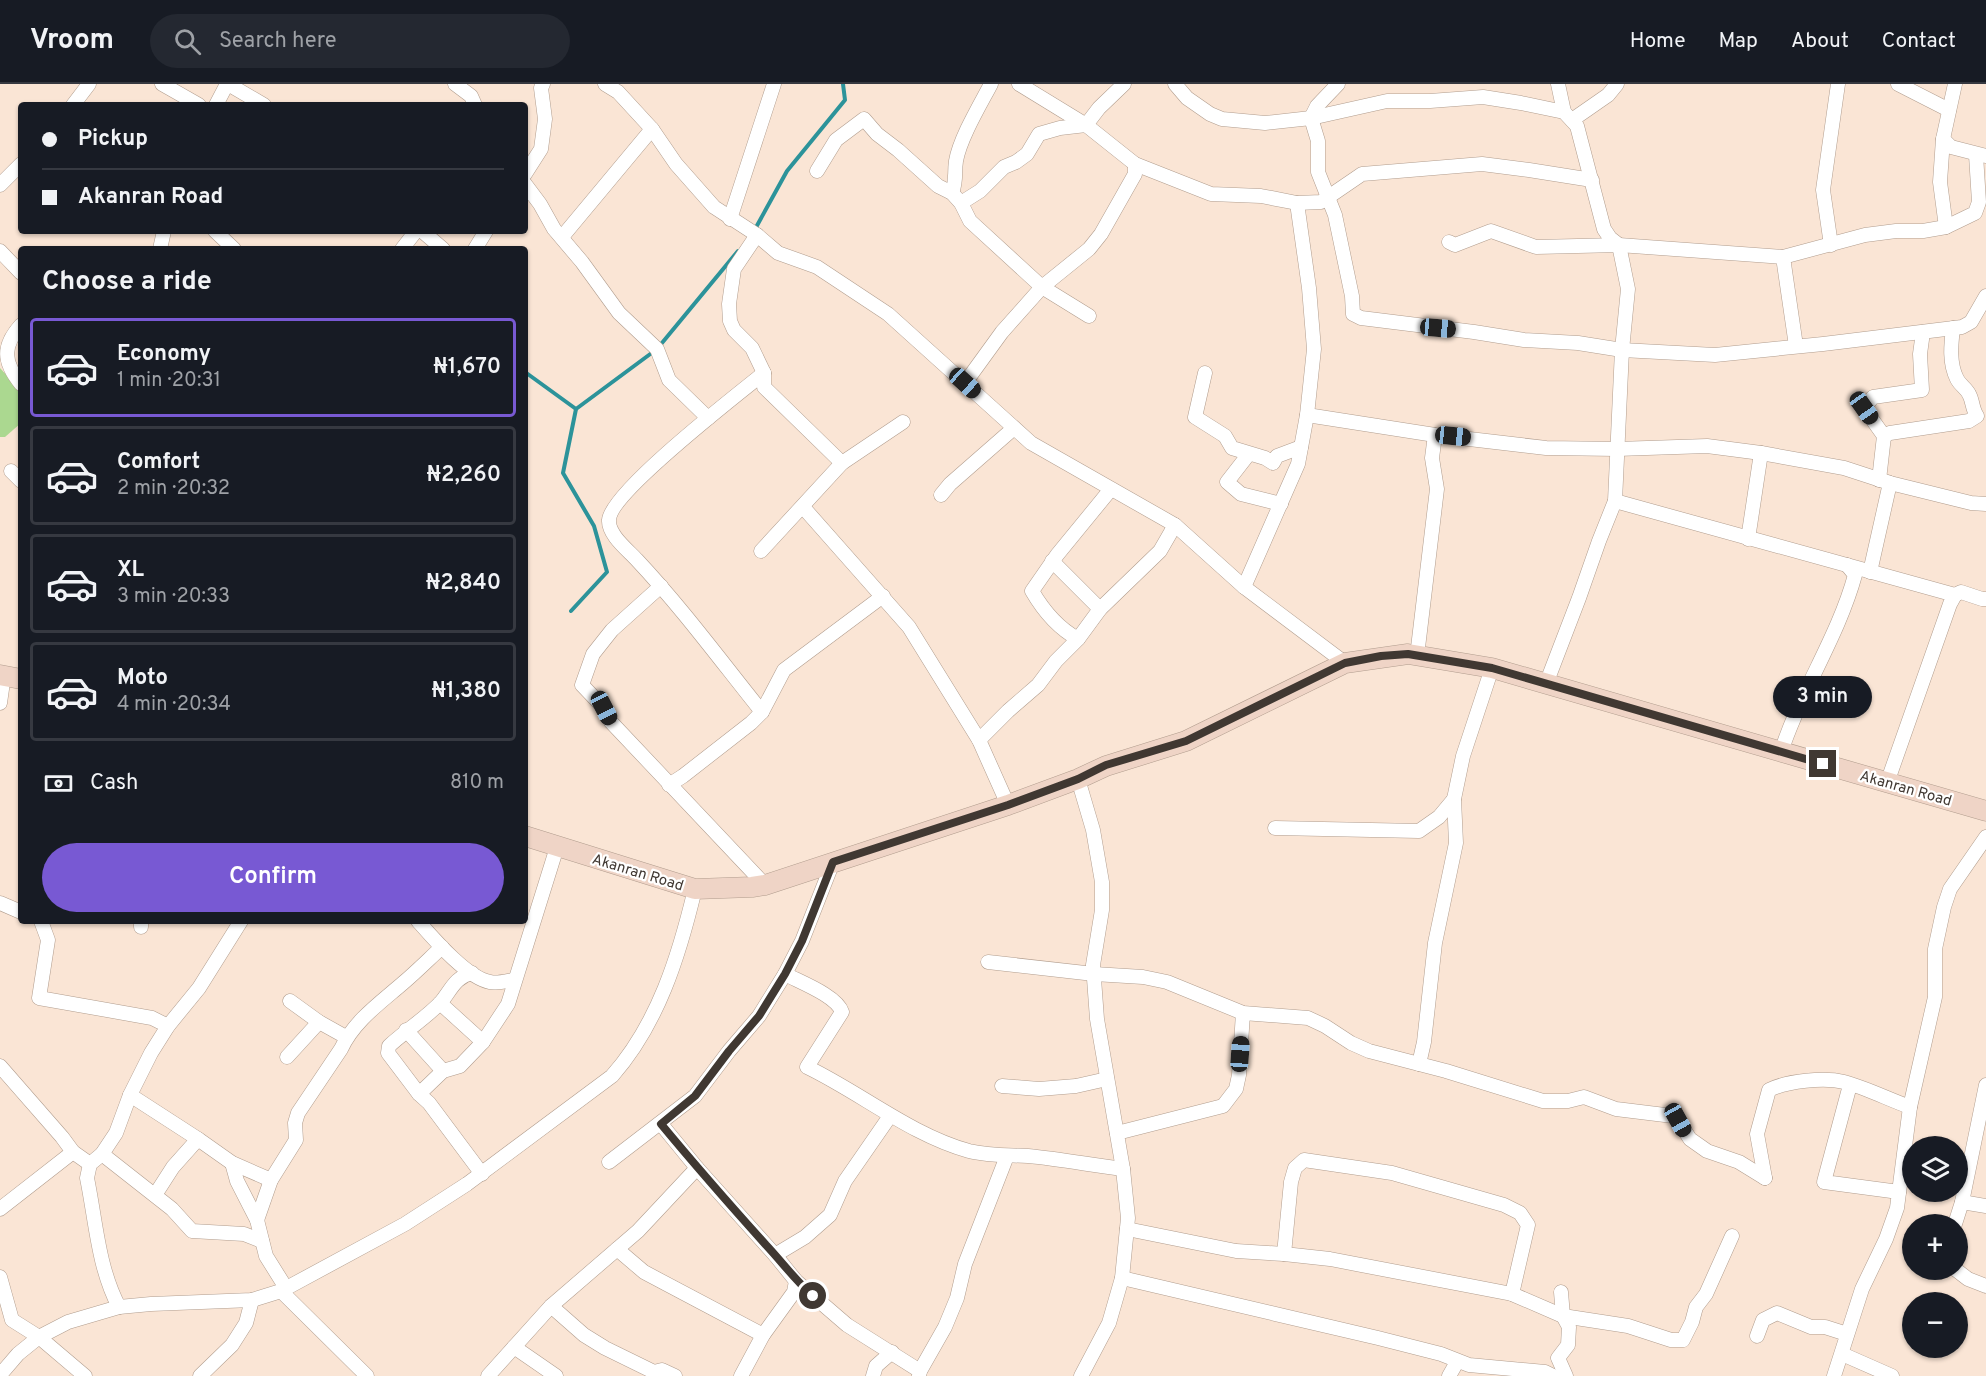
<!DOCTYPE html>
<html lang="en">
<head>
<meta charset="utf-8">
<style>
	body { margin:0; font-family:Overpass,sans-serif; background:#242831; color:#f1f3f6; height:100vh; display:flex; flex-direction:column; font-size:22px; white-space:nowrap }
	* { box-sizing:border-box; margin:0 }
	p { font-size:20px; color:#9ea1a6 }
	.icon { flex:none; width:33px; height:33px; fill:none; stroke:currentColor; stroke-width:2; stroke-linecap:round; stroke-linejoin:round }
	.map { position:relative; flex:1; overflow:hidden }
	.drawer { position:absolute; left:18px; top:162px; width:510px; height:678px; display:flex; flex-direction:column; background:#171b24; border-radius:6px; box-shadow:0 2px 4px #0004 }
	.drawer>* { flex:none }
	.hud { position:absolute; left:18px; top:18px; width:510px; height:132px; border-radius:6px; box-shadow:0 2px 4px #0004; display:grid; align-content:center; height:132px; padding:0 24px; background:#171b24 }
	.fabs { position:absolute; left:1902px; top:1052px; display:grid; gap:12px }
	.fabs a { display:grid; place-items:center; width:66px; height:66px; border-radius:50%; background:#171b24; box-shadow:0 2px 4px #0004; font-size:30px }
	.end { position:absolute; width:27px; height:27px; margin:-14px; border:8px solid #403832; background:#fff; box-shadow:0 0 0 3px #fff }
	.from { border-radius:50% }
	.bubble { position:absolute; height:42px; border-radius:21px; background:#171b24; box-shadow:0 2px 4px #0004; font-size:20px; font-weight:600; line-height:42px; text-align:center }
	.car { position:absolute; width:18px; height:36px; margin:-18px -9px; border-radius:8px; box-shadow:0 0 4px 2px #0007; background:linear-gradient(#222 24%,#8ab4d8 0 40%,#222 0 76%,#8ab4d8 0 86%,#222 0) }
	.hud b { display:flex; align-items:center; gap:21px; height:57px; font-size:22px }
	.hud b+b { border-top:2px solid #363941 }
	.hud i { width:15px; height:15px; background:#f1f3f6 }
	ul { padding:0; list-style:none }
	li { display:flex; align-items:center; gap:18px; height:99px; margin:0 12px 9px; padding:0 12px; border:3px solid #363941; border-radius:6px }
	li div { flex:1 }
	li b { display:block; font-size:22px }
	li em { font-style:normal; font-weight:600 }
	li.selected { border-color:#7859d3 }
	li>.icon { width:54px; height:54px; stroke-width:1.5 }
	h2 { padding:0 24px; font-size:27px; line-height:72px }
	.pay { display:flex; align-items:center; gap:15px; height:66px; padding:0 24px; font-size:22px }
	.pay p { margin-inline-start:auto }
	.cta { display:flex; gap:12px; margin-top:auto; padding:12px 24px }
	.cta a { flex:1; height:69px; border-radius:36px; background:#7859d3; color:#fff; font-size:24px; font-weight:600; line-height:69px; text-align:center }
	header { display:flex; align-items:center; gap:36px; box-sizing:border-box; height:84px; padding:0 30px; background:#171b24; border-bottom:2px solid #363941 }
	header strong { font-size:28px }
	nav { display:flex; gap:33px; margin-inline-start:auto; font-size:21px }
	.search { width:420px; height:54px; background:#242831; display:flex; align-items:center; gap:15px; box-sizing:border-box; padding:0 21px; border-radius:33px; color:#9ea1a6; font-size:22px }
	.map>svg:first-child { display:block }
</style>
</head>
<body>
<header>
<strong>Vroom</strong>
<div class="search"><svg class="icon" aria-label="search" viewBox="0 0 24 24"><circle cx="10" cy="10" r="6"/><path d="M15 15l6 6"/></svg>Search here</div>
<nav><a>Home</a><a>Map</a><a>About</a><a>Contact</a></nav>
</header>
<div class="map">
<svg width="1986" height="1292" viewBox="0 0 1986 1292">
	<rect width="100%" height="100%" fill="#fae5d5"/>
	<!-- green -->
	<polygon fill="#abd890" points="0,284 21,307 21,339 5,353 0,353"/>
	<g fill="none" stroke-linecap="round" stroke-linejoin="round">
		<!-- stream -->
		<g stroke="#2c939a" stroke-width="4">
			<polyline points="754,147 787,87 845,16 843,0"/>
			<polyline points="525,288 576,325"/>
			<polyline points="571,527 607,488 594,442 563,389 576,325 657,265 738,167"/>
		</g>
		<defs>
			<g id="street">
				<polyline points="162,0 199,21"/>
				<polyline points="228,0 264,21"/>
				<polyline points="455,0 471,12 475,21"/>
				<polyline points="605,0 618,8 652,45 676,80 714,123 757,151 778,169 817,183 888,230 1031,359 1175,441 1244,503 1345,579"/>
				<polyline points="1019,0 1086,41 1135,80 1211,110 1261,112 1297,119 1321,118 1362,90 1482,80 1529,86 1592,96"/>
				<polyline points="1175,0 1187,14 1210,30 1222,35 1265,39 1311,34 1387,17 1430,17 1483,13 1521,19 1564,28 1577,42 1604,145 1610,154 1619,161 1628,205 1622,266 1615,417 1599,457 1579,514 1546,600"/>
				<polyline points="1338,0 1317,22 1311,34 1318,57 1318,88 1335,131 1352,212 1353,230 1361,234 1474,248 1524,256 1578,259 1622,266 1715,271 1823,260 1962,243 1971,238 1986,212"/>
				<polyline points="1558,0 1564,28"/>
				<polyline points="1898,0 1949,26"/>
				<polyline points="73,21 89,0"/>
				<polyline points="216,21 227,0"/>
				<polyline points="1572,36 1608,11 1617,0"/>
				<polyline points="1943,55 1951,63 1986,72"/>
				<polyline points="817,87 836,56 864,35 877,50 898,66 938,102 952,109 961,119 970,137 1042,203 1089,232"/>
				<polyline points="525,90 541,65 545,35 541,4 543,0"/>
				<polyline points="525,100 540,120 554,145 582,178 619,229 657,265 669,296 708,334"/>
				<polyline points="0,101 21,80"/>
				<path d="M952 109C957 95 954 90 956 77 960 54 980 21 991 0"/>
				<polyline points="961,119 980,107 1004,83 1016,78 1027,70 1039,50 1060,44 1086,41 1099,24 1124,0"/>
				<polyline points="730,135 774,0"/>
				<polyline points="1946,143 1940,98 1943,55 1955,0"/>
				<polyline points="215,147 234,165"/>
				<polyline points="422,147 443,165"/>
				<polyline points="757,151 734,185 729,220 730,237 734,246 752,264 764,289 764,303 842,379"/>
				<polyline points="562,153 652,45"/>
				<polyline points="1449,158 1455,161 1491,147 1536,163 1619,161 1783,173 1865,151 1896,147 1923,147 1946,143 1975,129 1979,118 1976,71"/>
				<polyline points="1831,161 1823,106 1838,0"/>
				<polyline points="160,165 164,147"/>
				<polyline points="402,165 416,147"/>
				<polyline points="475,165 486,147"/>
				<polyline points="0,167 21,189"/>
				<polyline points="1783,173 1796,262"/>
				<path d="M21 241C2 262 3 278 21 300"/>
				<polyline points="1205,289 1195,333 1225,352 1232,364 1265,374 1273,379 1277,372 1301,363"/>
				<polyline points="965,299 1002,248 1042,203 1089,165 1101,150 1135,90 1135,80"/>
				<polyline points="1307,331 1435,351 1546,364 1617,365 1707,362 1761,369 1844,384 1890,399 1971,419 1986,420"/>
				<path d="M1884 352 1890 349 1969 337 1977 332C1972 325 1973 317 1969 310 1966 304 1960 301 1957 295 1949 279 1951 261 1953 244"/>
				<polyline points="1248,371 1227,398 1241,410 1281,420"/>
				<polyline points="11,387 21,397"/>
				<polyline points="1879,396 1884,352 1864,324 1873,313 1922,306 1920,270 1923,248"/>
				<polyline points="941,411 950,400 1014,344"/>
				<polyline points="1615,417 1955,511"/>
				<polyline points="803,423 909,543 979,656 1008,721"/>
				<polyline points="1748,455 1761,369"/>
				<polyline points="761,467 842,379 903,338"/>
				<polyline points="1052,477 1100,525"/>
				<polyline points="1870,488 1890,399"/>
				<polyline points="661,502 612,546 593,570 582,601 604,624 611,638 765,801"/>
				<polyline points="1244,503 1298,380 1307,331 1314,265 1309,204 1297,119"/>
				<path d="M1078 555C1058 544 1043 526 1032 507L1057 471 1111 405"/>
				<polyline points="1417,572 1437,405 1432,374 1435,351"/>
				<polyline points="0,619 4,591"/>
				<path d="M762 628C721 577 682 524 637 476 628 466 608 451 609 436 610 409 738 310 764 289"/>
				<polyline points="979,656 1008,627 1038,601 1056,577 1078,555 1100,525 1160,467 1175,441"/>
				<path d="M1781 668C1801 606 1838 553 1855 491L1847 481"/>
				<polyline points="1078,695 1093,746 1102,798 1102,826 1093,881 1097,935 1123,1085 1128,1134 1122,1194 1109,1239 1081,1292"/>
				<polyline points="1887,699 1950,520 1955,511 1961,508 1982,515 1986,515"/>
				<polyline points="669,701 683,692 751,639 762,628 784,586 883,512"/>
				<polyline points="1275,744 1419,747 1439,733 1454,715"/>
				<polyline points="0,819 21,828"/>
				<polyline points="41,837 48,856 39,914 152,934 168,942"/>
				<polyline points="141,837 141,843"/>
				<path d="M418 837C433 854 467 894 490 898 497 900 507 897 514 896"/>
				<polyline points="988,878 1094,890 1143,893 1167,898 1243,929 1308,934 1325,942 1351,959 1369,967 1446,987 1543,1017 1568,1017 1584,1013 1616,1025 1673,1032 1678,1036 1690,1055 1707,1067 1739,1078 1765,1094"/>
				<path d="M472 889C455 893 451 906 441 918 427 933 404 948 389 962L388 969 419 1010 429 1019 482 1090"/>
				<path d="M785 890C800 898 837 912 842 928L807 983C861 1009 911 1051 969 1067 989 1072 1008 1071 1028 1072 1060 1075 1091 1081 1123 1085"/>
				<polyline points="290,917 319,938 346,953"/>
				<polyline points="440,919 483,958"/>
				<polyline points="406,946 443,987"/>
				<polyline points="287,973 319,938"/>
				<polyline points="1419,980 1424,958 1435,859 1456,759 1454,715 1463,672 1492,584"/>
				<polyline points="0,982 62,1053 73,1068 90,1080"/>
				<polyline points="1850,1001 1824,1098 1899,1108"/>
				<polyline points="1002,1002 1039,1005 1076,1002 1107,995"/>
				<polyline points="419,1010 443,987 460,982 483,958 508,920 557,763"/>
				<polyline points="130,1011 198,1055 232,1079 271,1096"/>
				<polyline points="661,1040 697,1084 775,1171 796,1197 847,1241 920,1287"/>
				<polyline points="1117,1049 1223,1022 1236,1005 1239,991 1243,929"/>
				<polyline points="102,1070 172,1125 192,1147 244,1150 262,1157"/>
				<polyline points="609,1078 695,1012 729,967 759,932 785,890 802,857 833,778"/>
				<polyline points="232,1079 237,1097 257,1136 266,1172 286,1204"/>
				<path d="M1765 1094 1757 1050 1769 1006C1787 997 1824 993 1844 998 1864 1003 1890 1016 1910 1023"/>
				<polyline points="155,1111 173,1083 198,1055"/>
				<polyline points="1962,1118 1986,1122"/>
				<polyline points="0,1125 73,1068"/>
				<path d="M257 1136 271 1096 296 1056 295 1039 298 1029 341 965C354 937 380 919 403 899 416 888 429 875 442 863"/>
				<polyline points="1955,1140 1962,1118 1986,1001"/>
				<polyline points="1127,1145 1236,1167 1284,1170 1330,1175 1512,1210 1563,1232 1628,1242 1671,1256 1683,1256 1692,1238 1696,1223 1706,1210 1732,1152"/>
				<polyline points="617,1165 644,1188 763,1251"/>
				<polyline points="1284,1170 1291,1098 1295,1084 1304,1076 1392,1089 1504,1121 1520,1129 1528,1141 1512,1210"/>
				<polyline points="775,1171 805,1153 830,1131 845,1097 890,1032"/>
				<polyline points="1955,1185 1968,1195 1986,1202"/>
				<polyline points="0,1193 12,1236 39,1253 85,1292"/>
				<polyline points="1122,1194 1378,1254 1441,1270 1469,1281 1545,1288 1553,1292"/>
				<polyline points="281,1207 367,1292"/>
				<polyline points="1561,1208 1563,1232 1569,1243 1568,1261 1558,1274 1566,1292"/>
				<polyline points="551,1222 584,1251 605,1264 654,1288 662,1286 675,1292"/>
				<path d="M119 1223C98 1183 96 1138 87 1094L90 1080 102 1070 116 1049 130 1011 151 969 168 942 199 904 241 837"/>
				<polyline points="1757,1252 1763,1236 1777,1229 1811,1243 1825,1243 1847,1250"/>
				<polyline points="514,1263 556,1292"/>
				<polyline points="1842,1270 1892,1292"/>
				<path d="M0 1291 18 1270 39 1253 68 1238 119 1223 151 1220 252 1216 281 1207 405 1140 467 1100 612 992C658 940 679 872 695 805"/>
				<polyline points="200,1292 232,1261 246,1239 252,1216"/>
				<polyline points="488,1292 551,1222 638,1147 697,1084"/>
				<polyline points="741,1292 763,1251 794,1208 796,1197"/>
				<polyline points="873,1292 876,1282 892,1268"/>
				<polyline points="919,1292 920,1287 945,1243 957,1214 965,1180 1007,1072"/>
				<polyline points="1449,1292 1457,1278"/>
				<polyline points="1834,1292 1862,1205 1886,1155 1897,1124 1910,1023 1935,913 1935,865 1944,823 1950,805 1986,753"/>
			</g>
			<g id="secondary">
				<polyline points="0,591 21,595"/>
				<polyline points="525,752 695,805 752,803 765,801 1008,721 1078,695 1106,682 1186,657 1345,579 1408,570 1492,584 1986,727"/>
			</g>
		</defs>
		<!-- street casing -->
		<use href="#street" stroke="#b19d8e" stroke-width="15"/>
		<!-- secondary casing -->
		<use href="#secondary" stroke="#b19d8e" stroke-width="21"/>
		<!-- street -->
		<use href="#street" stroke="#fff" stroke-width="14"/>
		<!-- secondary -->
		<use href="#secondary" stroke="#efd4c6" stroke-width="20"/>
	</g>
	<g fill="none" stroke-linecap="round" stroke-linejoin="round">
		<!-- route -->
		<path stroke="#403832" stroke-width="8" d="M813 1212C795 1196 782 1178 766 1161 730 1121 695 1081 661 1040L695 1012 729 967 759 932 785 890 802 857 833 778 1008 721 1078 695 1106 681 1186 657 1345 579 1381 572 1408 570 1492 584 1823 680"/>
	</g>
	<g text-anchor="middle" stroke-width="4.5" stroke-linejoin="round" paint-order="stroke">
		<!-- street labels -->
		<g font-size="15" fill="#403832" stroke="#fff">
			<text transform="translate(1906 704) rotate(16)" y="5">Akanran Road</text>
			<text transform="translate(638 788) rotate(17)" y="5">Akanran Road</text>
		</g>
	</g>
</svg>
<div class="fabs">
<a><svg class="icon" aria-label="layers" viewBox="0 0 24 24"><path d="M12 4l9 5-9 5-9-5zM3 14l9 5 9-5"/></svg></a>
<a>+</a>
<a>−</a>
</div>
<i class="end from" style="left:813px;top:1212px"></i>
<i class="end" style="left:1823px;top:680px"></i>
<div class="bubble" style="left:1773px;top:592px;width:99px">3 min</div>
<i class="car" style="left:1438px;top:244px;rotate:95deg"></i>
<i class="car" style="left:965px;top:299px;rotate:132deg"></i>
<i class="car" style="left:1864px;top:324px;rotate:145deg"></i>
<i class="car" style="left:1453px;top:352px;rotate:96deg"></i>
<i class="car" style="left:604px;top:624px;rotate:153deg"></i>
<i class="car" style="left:1240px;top:970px;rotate:4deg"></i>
<i class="car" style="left:1678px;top:1036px;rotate:151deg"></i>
<div class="hud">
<b><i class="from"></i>Pickup</b>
<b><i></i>Akanran Road</b>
</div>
<section class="drawer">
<h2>Choose a ride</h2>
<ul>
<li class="selected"><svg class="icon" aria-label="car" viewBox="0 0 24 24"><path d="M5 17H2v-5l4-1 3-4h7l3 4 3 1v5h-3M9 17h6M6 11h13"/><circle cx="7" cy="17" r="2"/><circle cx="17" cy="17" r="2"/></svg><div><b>Economy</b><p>1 min · 20:31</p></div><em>₦1,670</em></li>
<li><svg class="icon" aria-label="car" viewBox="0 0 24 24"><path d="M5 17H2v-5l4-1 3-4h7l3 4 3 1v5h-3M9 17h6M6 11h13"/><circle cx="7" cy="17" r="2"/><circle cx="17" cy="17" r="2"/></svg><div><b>Comfort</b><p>2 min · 20:32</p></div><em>₦2,260</em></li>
<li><svg class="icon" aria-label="car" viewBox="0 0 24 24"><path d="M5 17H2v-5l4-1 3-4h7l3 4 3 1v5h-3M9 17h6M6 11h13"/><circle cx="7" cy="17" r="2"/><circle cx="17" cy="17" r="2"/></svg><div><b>XL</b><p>3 min · 20:33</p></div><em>₦2,840</em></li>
<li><svg class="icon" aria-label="car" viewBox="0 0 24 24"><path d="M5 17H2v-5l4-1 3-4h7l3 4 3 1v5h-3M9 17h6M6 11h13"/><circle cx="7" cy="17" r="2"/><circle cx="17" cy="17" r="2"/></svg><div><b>Moto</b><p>4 min · 20:34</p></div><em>₦1,380</em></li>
</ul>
<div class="pay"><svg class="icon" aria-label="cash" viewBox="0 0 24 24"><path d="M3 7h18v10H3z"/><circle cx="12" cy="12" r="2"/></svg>Cash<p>810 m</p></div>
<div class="cta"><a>Confirm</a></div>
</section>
</div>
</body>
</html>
